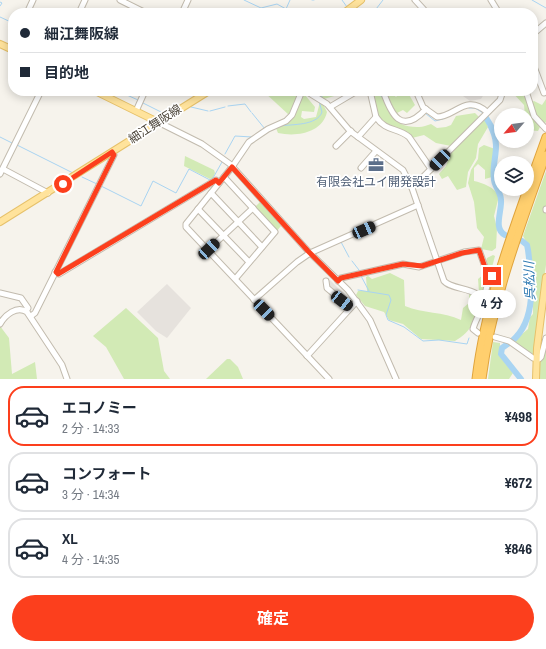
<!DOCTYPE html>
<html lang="ja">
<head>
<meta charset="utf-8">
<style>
	body { margin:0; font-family:"Archivo Narrow","Noto Sans JP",sans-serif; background:#f6f6f7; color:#1f2937; height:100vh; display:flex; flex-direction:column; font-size:15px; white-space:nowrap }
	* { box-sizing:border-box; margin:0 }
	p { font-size:13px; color:#747a83 }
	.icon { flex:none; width:22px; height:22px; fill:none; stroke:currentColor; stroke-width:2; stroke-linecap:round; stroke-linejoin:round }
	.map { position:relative; height:379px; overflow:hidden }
	.details { display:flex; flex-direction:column; background:#fff; flex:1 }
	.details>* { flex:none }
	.top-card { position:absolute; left:8px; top:8px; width:530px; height:88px; border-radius:16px; box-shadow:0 2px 10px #0003; display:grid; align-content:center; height:88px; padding:0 12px; background:#fff }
	.needle { width:26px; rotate:242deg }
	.fabs { position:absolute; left:494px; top:108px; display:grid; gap:8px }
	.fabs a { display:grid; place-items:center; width:40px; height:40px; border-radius:50%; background:#fff; box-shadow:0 2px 10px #0003; font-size:20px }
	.end { position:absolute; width:18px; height:18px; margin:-9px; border:5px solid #fc3f1d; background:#fff; box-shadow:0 0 0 2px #fff }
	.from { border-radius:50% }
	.bubble { position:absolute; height:28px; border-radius:14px; background:#fff; box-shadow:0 2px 10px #0003; font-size:13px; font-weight:700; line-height:28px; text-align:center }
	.car { position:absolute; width:12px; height:24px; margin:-12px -6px; border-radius:5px; box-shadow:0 0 3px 1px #0007; background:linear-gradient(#222 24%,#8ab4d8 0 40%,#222 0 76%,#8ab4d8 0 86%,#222 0) }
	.top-card b { display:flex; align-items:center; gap:14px; height:38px; font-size:15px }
	.top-card b+b { border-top:1px solid #e0e1e3 }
	.top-card i { width:10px; height:10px; background:#1f2937 }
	ul { padding:7px 0 0; list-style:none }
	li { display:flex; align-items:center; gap:12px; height:60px; margin:0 8px 6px; padding:0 4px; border:2px solid #e0e1e3; border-radius:16px }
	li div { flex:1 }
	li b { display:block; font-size:15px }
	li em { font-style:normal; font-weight:700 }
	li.selected { border-color:#fc3f1d }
	li>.icon { width:36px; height:36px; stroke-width:1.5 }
	.button { display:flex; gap:8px; margin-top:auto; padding:8px 12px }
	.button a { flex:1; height:46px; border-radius:24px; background:#fc3f1d; color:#fff; font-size:16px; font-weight:700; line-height:46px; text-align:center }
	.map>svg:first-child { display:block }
</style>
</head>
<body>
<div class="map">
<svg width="546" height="379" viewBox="0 0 546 379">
	<rect width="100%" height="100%" fill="#f6f3ec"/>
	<!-- industrial -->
	<g fill="#e6e2dd">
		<polygon points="467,91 486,91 481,99 470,101 463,96"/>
		<polygon points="330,280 349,299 346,303 328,288 327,282"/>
		<polygon points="167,284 191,308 167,338 156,331 137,312"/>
	</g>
	<!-- green -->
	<g fill="#d2eab5">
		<polygon points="263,91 299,91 299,94 289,115"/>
		<polygon points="309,91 344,91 341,94 324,99"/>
		<path d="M371 91 381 92C388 111 393 128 419 127 423 127 427 125 431 124L437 128 446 127 451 125 456 116 475 113 479 117 451 146 436 143 424 135 412 138 388 128 377 117Z"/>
		<polygon points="385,91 390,91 396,97 398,95 399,91 407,91 415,105 407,113 403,110 395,114"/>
		<polygon points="511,91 517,91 525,97 532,117 540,127 538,131 527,130 527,115 525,115 524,105"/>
		<path d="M302 95H305L315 107 314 112 302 111 301 117 304 119 316 117 320 102 323 104 327 112C322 133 297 137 278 133L276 128 286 122Z"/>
		<polygon points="546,99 546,122 544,124 536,115 532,102 534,101 542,105"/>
		<polygon points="485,118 488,127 478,144 476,158 468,172 466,187 457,190 448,176 442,179 439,174 446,166 451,152"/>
		<path d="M484 145 495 149 492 177 485 179V170L478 164 474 168V181C483 183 494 187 499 196L494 216 497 228 496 248 492 251 481 249 484 237 477 228 474 202 468 183 471 170 478 159 479 148Z"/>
		<polygon points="185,156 214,170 215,173 213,178 210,179 184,166"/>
		<polygon points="546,171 546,265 533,355 514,341 528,329 530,317 533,314 533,302 537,297 534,288 536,278 530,266 529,247 523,236"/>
		<polygon points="260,202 281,226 276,232 254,208"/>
		<polygon points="493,255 495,256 490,275 485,264 487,258"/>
		<polygon points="481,265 488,277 482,296 479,292 478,279 484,274"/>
		<path d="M390 273 404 280 405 306C423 314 443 311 461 320L463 308 469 303V294L479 298C482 314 470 333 455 341L421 339 403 324 389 320 384 312 365 306 356 295 358 291H367L366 277 368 276 372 279Z"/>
		<polygon points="126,308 158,338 164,371 170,379 124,379 106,347 93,336"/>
		<polygon points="0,326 9,338 12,374 35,362 37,379 0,379"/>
		<polygon points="493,342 500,343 500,356 513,373 509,379 488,379"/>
		<polygon points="546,342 546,379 540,379 540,362 542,360"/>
		<polygon points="227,359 230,359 238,367 243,379 206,379"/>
	</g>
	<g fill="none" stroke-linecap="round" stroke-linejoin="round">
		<!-- stream -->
		<g stroke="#a9d4f2" stroke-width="1">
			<polyline points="244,0 261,8 277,4 286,9 290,0"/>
			<polyline points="312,0 314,0"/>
			<polyline points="342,0 347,7"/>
			<polyline points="532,0 546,8"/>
			<polyline points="0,2 2,3 0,6"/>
			<polyline points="352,11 359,13"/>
			<polyline points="373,13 383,0"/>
			<polyline points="0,17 13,23"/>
			<polyline points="118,91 138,100"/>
			<polyline points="375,91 382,97"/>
			<polyline points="319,98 330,91"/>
			<polyline points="141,102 165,114"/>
			<polyline points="228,106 245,104 251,112"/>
			<polyline points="191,107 208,111"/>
			<polyline points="469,108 475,108 483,113"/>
			<polyline points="388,109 394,118"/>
			<polyline points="210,111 225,107"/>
			<polyline points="252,113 265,129"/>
			<polyline points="425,113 435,121 443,119"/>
			<path d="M280 126C292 124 317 126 322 112L319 101"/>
			<polyline points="0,137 12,143"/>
			<polyline points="17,145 73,173"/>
			<polyline points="225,154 235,136 252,137"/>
			<polyline points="82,177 97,184"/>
			<polyline points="101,186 141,206 153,181 176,193 189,169 210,180 213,178 222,162"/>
			<polyline points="341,242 349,257"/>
			<polyline points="352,261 359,270"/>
			<polyline points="361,276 369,291"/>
			<polyline points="358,290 389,295 391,300 386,315 388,320 404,327 423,341 439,340 467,344 469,338"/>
		</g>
		<!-- river -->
		<g stroke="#a9d4f2" stroke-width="6">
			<polyline points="485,116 491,126"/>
			<path d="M491 127C502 149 491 159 494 180 495 187 501 193 501 200 502 211 493 229 505 235"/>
			<path d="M512 341C537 320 532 280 528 250L527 245 522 241"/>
			<polyline points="509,343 502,348 501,354 521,379"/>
		</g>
		<defs>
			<g id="minor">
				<polyline points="120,0 146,13"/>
				<polyline points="415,0 427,13"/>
				<polyline points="491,0 499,13"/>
				<polyline points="27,13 33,0"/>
				<polyline points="79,13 85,0"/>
				<polyline points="182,13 188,0"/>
				<polyline points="533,34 546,23"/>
				<polyline points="533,64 544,93"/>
				<polyline points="302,91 292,115 286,121 268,129 249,142 232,167 186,224 186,227 329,379"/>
				<path d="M306 91 327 104 350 131 403 170 412 188 444 281C452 291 486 287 482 306 480 314 475 321 473 329L478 333"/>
				<path d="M383 91C391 114 401 136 426 109"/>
				<path d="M416 91 423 107 437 117C455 117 466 93 487 112"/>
				<polyline points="526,91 534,116 546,129"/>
				<polyline points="330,107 357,91"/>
				<polyline points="136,111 145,91"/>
				<path d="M376 117C386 132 397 127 409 137L431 169"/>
				<polyline points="158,122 202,144 230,164 308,251 348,290 370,320 396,379"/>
				<polyline points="358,137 376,117 370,91"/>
				<polyline points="336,146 351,131"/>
				<polyline points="361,168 376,151"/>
				<polyline points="3,169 48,193"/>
				<polyline points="0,174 41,91"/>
				<polyline points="224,177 275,232 236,278"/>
				<polyline points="412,188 500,100 503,91"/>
				<polyline points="211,193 262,247"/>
				<polyline points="198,209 249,262"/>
				<polyline points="546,209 546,210"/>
				<polyline points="209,249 253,208"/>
				<polyline points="55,272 59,274 216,180 219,183"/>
				<polyline points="326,281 327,288 350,307"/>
				<polyline points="338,281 341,278 403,264 419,267 464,252 479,250 489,278 484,298 481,299"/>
				<polyline points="0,293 21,298 28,308 26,311"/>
				<polyline points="254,300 297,262 310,253 418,205"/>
				<polyline points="31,316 35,313 114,155 112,152"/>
				<path d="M0 324C5 315 17 305 27 312L62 365 67 379"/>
				<polyline points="495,337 509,341 533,358 539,359 541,357 546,338"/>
				<polyline points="307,356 357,301"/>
			</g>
			<g id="major">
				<polyline points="344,13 361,0"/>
				<polyline points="0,44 13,50"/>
				<polyline points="95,91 158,122"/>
				<polyline points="0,222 209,91"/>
				<polyline points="536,379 537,348 546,277"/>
			</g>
			<g id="highway">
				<path d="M476 379C486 295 518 216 546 137"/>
				<path d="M482 379C492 301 520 229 546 155"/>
			</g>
		</defs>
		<!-- minor casing -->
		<use href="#minor" stroke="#c2bbae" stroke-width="7"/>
		<!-- major casing -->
		<use href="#major" stroke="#e6c16a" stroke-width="8"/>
		<!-- highway casing -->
		<use href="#highway" stroke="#e0a43c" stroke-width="9"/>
		<!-- minor -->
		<use href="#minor" stroke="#fff" stroke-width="5"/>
		<!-- major -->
		<use href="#major" stroke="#ffe39c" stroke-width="6"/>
		<!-- highway -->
		<use href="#highway" stroke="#ffcf6e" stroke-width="7"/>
	</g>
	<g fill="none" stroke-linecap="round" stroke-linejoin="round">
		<!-- route -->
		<polyline stroke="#fc3f1d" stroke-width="5" points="63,184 112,152 114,155 56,272 58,274 216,180 219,183 232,167 308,251 338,281 341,278 403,264 422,266 462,253 479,250 489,279 492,276"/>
	</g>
	<!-- icons -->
	<defs>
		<symbol id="office-bare" viewBox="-9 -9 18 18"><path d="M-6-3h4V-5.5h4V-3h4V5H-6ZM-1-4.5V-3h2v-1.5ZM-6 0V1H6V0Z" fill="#5c6f8a" stroke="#fff" stroke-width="2.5" paint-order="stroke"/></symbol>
	</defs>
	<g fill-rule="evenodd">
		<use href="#office-bare" x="365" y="154" width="22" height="22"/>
	</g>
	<g text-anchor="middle" stroke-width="3.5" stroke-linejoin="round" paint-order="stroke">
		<!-- street labels -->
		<g font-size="12" fill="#4b4439" stroke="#fff">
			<text transform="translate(155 124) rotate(-33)" y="4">細江舞阪線</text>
		</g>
		<!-- service labels -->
		<g font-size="12" fill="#4e5e75" stroke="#fff">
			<text x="376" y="186">有限会社ユイ開発設計</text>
		</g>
		<!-- water labels -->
		<g font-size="13" font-style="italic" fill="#2e7ab2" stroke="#fff">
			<text transform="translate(529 281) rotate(-92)" y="5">呉松川</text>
		</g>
	</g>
</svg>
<div class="fabs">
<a><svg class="needle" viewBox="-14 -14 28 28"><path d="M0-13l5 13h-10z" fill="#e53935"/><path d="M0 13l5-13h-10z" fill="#747a83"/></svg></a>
<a><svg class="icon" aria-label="layers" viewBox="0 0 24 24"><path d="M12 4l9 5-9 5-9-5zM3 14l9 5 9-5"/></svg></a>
</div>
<i class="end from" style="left:63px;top:184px"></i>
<i class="end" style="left:492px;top:276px"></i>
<div class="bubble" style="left:468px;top:290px;width:48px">4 分</div>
<i class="car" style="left:440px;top:160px;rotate:224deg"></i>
<i class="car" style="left:364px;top:230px;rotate:66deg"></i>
<i class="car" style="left:209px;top:249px;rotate:47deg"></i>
<i class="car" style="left:342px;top:301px;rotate:128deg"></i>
<i class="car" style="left:264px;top:310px;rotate:136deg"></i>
<div class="top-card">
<b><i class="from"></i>細江舞阪線</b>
<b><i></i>目的地</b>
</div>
</div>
<section class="details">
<ul>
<li class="selected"><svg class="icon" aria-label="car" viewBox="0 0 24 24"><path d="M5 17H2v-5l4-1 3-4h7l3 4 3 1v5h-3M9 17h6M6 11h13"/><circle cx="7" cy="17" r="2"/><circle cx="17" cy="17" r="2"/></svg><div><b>エコノミー</b><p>2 分 · 14:33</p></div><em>¥498</em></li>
<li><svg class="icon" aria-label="car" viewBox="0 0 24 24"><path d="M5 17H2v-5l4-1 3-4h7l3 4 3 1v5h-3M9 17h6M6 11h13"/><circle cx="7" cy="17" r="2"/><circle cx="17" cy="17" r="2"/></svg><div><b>コンフォート</b><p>3 分 · 14:34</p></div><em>¥672</em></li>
<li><svg class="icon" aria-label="car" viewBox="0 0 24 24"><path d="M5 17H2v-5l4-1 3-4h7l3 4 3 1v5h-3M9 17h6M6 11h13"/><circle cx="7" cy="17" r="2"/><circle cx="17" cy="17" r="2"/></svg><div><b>XL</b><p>4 分 · 14:35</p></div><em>¥846</em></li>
</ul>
<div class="button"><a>確定</a></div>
</section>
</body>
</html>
